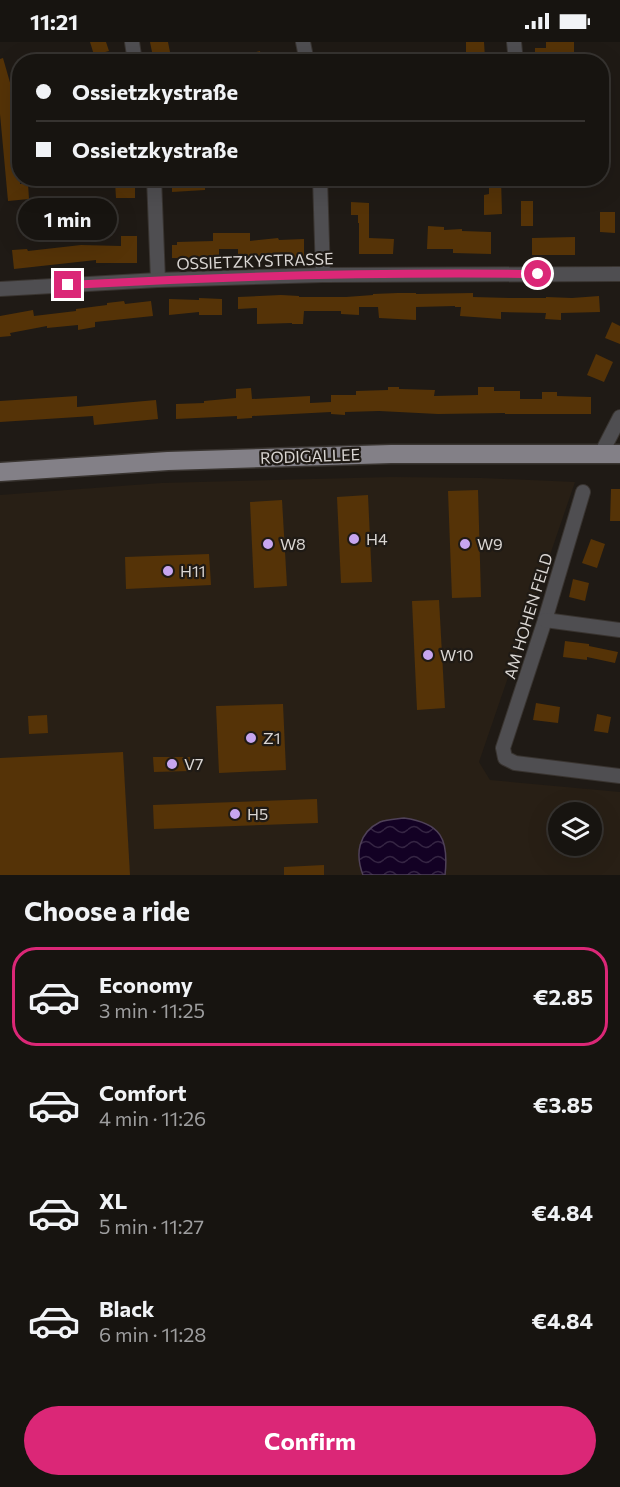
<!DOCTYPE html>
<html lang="en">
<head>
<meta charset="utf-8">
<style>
	body { margin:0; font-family:Commissioner,sans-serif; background:#201d19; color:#f1f3f6; height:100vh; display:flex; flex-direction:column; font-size:22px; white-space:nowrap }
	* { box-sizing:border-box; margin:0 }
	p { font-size:20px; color:#9e9e9f }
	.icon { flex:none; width:33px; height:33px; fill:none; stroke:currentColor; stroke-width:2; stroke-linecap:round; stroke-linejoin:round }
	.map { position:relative; height:833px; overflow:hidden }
	.details { display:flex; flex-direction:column; background:#171410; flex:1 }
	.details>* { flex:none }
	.banner { position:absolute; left:12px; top:12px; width:597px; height:132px; border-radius:24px; box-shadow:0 6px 24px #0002,0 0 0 2px #363330; display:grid; align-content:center; height:132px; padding:0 24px; background:#171410 }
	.buttons { position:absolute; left:548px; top:760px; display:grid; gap:12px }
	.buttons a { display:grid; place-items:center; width:54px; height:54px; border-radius:50%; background:#171410; box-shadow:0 6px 24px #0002,0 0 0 2px #363330; font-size:30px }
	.end { position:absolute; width:27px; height:27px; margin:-14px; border:8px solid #db2777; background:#fff; box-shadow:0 0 0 3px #fff }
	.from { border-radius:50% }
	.bubble { position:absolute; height:42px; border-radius:21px; background:#171410; box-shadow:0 6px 24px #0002,0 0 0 2px #363330; font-size:20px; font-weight:700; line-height:42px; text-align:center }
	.banner b { display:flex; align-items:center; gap:21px; height:57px; font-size:22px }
	.banner b+b { border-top:2px solid #363330 }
	.banner i { width:15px; height:15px; background:#f1f3f6 }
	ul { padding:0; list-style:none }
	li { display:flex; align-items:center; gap:18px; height:99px; margin:0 12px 9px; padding:0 12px; border:3px solid transparent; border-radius:24px }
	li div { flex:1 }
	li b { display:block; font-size:22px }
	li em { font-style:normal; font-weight:700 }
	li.on { border-color:#db2777 }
	li>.icon { width:54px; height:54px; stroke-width:1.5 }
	h2 { padding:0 24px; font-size:27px; line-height:72px }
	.primary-button { display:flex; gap:12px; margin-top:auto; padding:12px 24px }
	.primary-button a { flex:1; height:69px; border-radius:36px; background:#db2777; color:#fff; font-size:24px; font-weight:700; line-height:69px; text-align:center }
	.status { display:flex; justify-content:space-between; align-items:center; height:42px; padding:0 30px; background:#171410; direction:ltr }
	.status svg { height:16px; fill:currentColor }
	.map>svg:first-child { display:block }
</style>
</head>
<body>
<div class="status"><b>11:21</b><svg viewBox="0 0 49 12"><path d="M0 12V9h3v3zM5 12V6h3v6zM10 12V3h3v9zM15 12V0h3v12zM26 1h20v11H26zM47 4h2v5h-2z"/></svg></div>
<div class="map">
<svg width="620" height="833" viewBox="0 0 620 833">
	<defs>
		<pattern id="water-waves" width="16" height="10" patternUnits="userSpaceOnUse" patternTransform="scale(1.5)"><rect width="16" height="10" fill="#130124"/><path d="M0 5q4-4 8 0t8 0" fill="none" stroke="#352543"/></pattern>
	</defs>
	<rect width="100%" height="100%" fill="#1f1a15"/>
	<!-- built -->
	<path fill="#281f15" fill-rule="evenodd" d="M392 435 482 436 575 440 479 720 490 738 620 750V833H0V453L161 441ZM558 771H591V804H558Z"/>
	<!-- water -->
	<path fill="url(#water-waves)" stroke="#4f4158" stroke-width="1.5" d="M404 776C441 781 449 797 445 833H363C355 812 358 791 380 780 387 777 396 777 404 776Z"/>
	<!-- building -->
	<g fill="#553307">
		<polygon points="90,0 106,0 109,9 94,13"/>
		<polygon points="150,0 168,0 172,20 154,20"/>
		<polygon points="466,0 484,0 485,16 466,16"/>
		<polygon points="546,0 574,0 574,11 549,12 550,20 535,20 535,6 546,6"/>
		<polygon points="260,9 262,20 233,20 232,16"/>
		<polygon points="3,16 15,58 20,57 20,142 28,142 29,157 8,159 0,72 0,17"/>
		<polygon points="172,136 205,136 205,148 172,150"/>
		<polygon points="489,136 501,136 502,172 484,173 484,153 489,152"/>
		<polygon points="115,140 135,140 135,156 116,156"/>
		<rect x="521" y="159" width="12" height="25"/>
		<polygon points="351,160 369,161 369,196 394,197 393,212 359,212 359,181 358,181 358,173 351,173"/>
		<polygon points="600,170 615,170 615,191 600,190"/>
		<polygon points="428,184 444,185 444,188 462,187 462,189 491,190 491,212 453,211 453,207 427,207"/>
		<polygon points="213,191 250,191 250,199 278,196 279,198 304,197 304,216 291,216 291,214 254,217 238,217 238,207 219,207 219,217 177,218 177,216 172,216 172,203 177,203 177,200 213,199"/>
		<polygon points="121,194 137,194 137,221 96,221 96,218 14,227 12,208 27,207 28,209 81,203 121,204"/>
		<polygon points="575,195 575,213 532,213 532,196"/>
		<polygon points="398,251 416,251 416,252 473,251 473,255 512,256 546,256 546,255 572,256 599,254 600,270 561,271 561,278 545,277 546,271 501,270 501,277 460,274 461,265 455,265 455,264 416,265 416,278 379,276 378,265 359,265 359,273 341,272 341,269 304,269 303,282 292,282 292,281 257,282 257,266 238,267 238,255 281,253 299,254 299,255 346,255 373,253 373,252"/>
		<polygon points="199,256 222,257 222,273 199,273 199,270 169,273 169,257 199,258"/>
		<polygon points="124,259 125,262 151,259 153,274 95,280 95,285 78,288 78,283 47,286 47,284 10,291 11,294 0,295 0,274 33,268 34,274 76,269 76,267 107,263 107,261"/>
		<polygon points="612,280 620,284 620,302 605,296"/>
		<polygon points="596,312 613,320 604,340 587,333"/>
		<polygon points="388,345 399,345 399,347 435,348 434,354 478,353 478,345 494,345 494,349 520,349 520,357 542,357 542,350 557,350 557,354 591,355 591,372 505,372 505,371 438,372 379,369 345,370 345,373 331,372 331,370 252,374 252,376 237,377 237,374 176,377 176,362 204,361 204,359 236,356 236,347 251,346 252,357 310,354 310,361 331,360 331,353 356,353 356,349 388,348"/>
		<polygon points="77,354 77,365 156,358 158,377 94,383 93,374 0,380 0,359"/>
		<polygon points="611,447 620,447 620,479 610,479"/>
		<polygon points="478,448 481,555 452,556 448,449"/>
		<polygon points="368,453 372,540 341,541 337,455"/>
		<polygon points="282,458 287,544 254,546 250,460"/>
		<polygon points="591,497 605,502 597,526 582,521"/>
		<polygon points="209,512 211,543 126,547 125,515"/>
		<polygon points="573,537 589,541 585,559 569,555"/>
		<polygon points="439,558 445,666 417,668 412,559"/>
		<polygon points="565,599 589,602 589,604 618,610 615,621 587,615 587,618 563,615"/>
		<polygon points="536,661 560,665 558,681 533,678"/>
		<polygon points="283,662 286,728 219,731 216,664"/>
		<polygon points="597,672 611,675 608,691 594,689"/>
		<polygon points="47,673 48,691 29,692 28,674"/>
		<polygon points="123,710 130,833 0,833 0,716"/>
		<polygon points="153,715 190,715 190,729 154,730"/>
		<polygon points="317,757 318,781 154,787 153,763"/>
		<polygon points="324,823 324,833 284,833 284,825"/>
	</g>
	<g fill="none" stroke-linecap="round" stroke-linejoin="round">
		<defs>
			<g id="minor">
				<polyline points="132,0 135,20"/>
				<polyline points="303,0 307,20"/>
				<polyline points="514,0 516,20"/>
				<polyline points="154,136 158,238"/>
				<polyline points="320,136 323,233"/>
				<polyline points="0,247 158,238 323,233 620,232"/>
				<polyline points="601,412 620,375"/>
				<polyline points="583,450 545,578 503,706 505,716 515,721 620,734"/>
				<polyline points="545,578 620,588"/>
			</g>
			<polyline id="major" points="0,430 168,419 391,412 620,412"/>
		</defs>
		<!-- minor casing -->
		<use href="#minor" stroke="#393430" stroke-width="16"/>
		<!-- major casing -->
		<use href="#major" stroke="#393430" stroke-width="21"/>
		<!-- minor -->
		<use href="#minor" stroke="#4f4e51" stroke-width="14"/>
		<!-- major -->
		<use href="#major" stroke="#838087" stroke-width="18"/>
	</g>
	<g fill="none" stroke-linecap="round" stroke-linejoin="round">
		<!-- route -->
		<path stroke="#db2777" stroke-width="8" d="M68 243C224 234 381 230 538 232"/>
	</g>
	<!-- markers -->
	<g fill="#c7a6f0" stroke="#1f1a15" stroke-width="2">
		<circle cx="354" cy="497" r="6"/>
		<circle cx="268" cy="502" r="6"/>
		<circle cx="465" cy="502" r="6"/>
		<circle cx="168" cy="529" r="6"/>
		<circle cx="428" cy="613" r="6"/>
		<circle cx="251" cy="696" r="6"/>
		<circle cx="172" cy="722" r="6"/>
		<circle cx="235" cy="772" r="6"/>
	</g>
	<g text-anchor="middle" stroke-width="4.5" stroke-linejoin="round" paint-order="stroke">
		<!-- street labels -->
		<g font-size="16" fill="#dad6d3" stroke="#1f1a15">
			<text transform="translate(255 219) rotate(-2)" y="6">OSSIETZKYSTRASSE</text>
			<text transform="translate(310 414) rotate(-2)" y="6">RODIGALLEE</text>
			<text transform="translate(528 574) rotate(-73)" y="6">AM HOHEN FELD</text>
		</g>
		<!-- poi labels -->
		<g font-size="16" fill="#dad6d3" stroke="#1f1a15" text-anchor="start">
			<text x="366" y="503">H4</text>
			<text x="280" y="508">W8</text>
			<text x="477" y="508">W9</text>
			<text x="180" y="535">H11</text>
			<text x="440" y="619">W10</text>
			<text x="263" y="702">Z1</text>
			<text x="184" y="728">V7</text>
			<text x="247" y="778">H5</text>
		</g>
	</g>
</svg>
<div class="buttons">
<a><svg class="icon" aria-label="layers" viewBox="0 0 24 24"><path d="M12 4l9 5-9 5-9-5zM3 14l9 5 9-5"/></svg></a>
</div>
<i class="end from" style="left:538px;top:232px"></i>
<i class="end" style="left:68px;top:243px"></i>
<div class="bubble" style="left:18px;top:156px;width:99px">1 min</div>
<div class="banner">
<b><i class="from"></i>Ossietzkystraße</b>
<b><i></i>Ossietzkystraße</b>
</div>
</div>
<section class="details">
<h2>Choose a ride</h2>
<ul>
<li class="on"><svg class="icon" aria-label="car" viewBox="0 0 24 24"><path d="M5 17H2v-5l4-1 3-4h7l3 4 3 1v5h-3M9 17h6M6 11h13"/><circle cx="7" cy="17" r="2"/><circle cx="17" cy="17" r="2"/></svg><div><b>Economy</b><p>3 min · 11:25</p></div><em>€2.85</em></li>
<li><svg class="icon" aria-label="car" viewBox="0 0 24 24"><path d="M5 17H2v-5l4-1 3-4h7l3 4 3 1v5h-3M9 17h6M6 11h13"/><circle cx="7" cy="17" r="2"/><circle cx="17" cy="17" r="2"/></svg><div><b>Comfort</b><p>4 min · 11:26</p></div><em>€3.85</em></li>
<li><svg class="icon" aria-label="car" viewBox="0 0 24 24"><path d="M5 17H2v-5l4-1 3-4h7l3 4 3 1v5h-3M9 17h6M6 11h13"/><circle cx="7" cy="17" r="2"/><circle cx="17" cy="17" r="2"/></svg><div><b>XL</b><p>5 min · 11:27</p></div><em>€4.84</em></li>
<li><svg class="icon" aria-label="car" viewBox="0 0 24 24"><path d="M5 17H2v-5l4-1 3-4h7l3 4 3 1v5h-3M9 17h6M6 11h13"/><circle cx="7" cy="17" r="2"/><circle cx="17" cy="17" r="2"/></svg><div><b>Black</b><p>6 min · 11:28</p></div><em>€4.84</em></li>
</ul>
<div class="primary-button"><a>Confirm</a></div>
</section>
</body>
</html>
